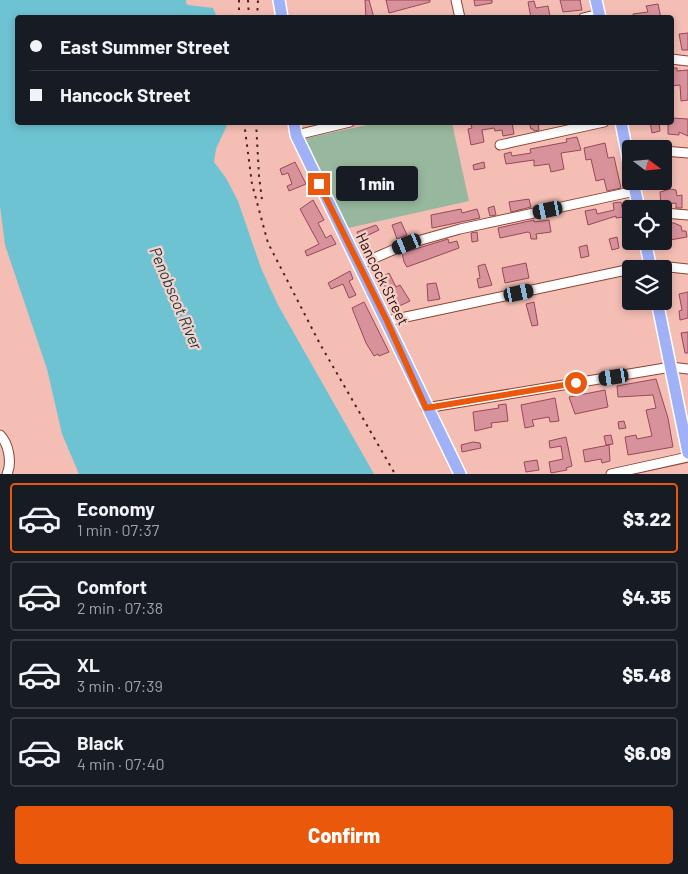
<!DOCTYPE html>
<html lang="en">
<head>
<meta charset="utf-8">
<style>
	body { margin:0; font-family:Barlow,sans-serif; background:#20242c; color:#f1f3f6; height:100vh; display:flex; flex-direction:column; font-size:19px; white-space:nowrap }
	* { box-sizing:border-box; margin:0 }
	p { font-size:16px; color:#9ea1a6 }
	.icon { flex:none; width:28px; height:28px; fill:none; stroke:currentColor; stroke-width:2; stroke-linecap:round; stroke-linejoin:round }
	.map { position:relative; height:474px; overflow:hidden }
	.drawer { display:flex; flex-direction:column; background:#171b24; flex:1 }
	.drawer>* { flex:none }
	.top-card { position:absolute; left:15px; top:15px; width:659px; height:110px; border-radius:5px; box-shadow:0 2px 8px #0003; display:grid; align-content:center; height:110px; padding:0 15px; background:#171b24 }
	.needle { width:32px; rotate:106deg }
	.controls { position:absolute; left:622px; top:140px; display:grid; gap:10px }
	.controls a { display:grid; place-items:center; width:50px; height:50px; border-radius:5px; background:#171b24; box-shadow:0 2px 8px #0003; font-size:25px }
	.end { position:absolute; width:22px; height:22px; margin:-11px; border:6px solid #ea580c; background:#fff; box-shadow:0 0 0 2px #fff }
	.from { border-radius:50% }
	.bubble { position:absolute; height:35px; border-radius:5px; background:#171b24; box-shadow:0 2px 8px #0003; font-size:16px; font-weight:800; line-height:35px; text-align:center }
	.car { position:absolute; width:15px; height:30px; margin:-15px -8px; border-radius:6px; box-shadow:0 0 4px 1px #0007; background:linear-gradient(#222 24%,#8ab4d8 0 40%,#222 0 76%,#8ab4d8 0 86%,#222 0) }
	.top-card b { display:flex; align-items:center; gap:18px; height:48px; font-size:19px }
	.top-card b+b { border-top:1px solid #363941 }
	.top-card i { width:12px; height:12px; background:#f1f3f6 }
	ul { padding:9px 0 0; list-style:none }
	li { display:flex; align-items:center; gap:15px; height:70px; margin:0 10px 8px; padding:0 5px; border:2px solid #363941; border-radius:5px }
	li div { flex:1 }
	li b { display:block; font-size:19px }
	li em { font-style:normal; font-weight:800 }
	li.active { border-color:#ea580c }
	li>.icon { width:45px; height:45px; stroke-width:1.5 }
	.button { display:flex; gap:10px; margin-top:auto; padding:10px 15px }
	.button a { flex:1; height:58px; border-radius:5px; background:#ea580c; color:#fff; font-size:20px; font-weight:800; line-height:58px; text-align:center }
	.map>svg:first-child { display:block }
</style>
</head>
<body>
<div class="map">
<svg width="688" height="474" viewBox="0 0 688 474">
	<rect width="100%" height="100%" fill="#f4beb4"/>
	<!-- green -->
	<polygon fill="#97b89e" points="377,123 452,123 469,201 344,229 301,139"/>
	<!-- water -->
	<polygon fill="#6ec3d3" points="0,0 186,0 186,3 188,5 213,8 217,17 18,18 18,122 228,123 216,149 214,162 226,178 238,201 261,268 278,305 374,474 79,474 62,434 47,369 5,245 0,206"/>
	<!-- building -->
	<g fill="#d8929b" stroke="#984957">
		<polygon points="365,0 369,0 374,18 366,18"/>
		<polygon points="386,0 430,0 430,2 389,13"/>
		<polygon points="474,0 492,0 492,3 475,6"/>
		<polygon points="560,0 580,0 582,10 563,12"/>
		<polygon points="534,1 536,8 548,6 550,16 531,18 528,2"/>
		<polygon points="658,4 661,18 633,18 633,14 648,12 646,6"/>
		<polygon points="688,33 688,50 682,50 679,34"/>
		<polygon points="671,68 677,68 677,71 688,70 688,100 681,101 680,85 671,86"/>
		<polygon points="672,118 688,119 688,136 679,132 679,135 668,134 668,122 671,122"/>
		<polygon points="470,122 512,122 514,134 503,136 502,130 495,131 494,128 482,130 484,142 471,145 468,129 472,128"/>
		<polygon points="529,122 538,122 539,130 534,131 533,129 531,129"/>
		<polygon points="650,122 659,122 660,131 652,133"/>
		<polygon points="577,137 581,150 561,153 564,169 551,172 549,164 534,166 534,160 506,164 504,154 511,152 512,156 531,153 530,149 567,142 566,139"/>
		<polygon points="605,143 608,158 614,157 621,188 607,191 604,179 596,181 591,159 586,160 584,148"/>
		<polygon points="295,162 306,184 289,191 287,186 292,184 288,173 282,175 280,169"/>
		<polygon points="484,162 485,168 474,170 473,165"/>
		<polygon points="664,171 671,172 671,179 664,179"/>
		<polygon points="670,189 676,190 677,196 682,195 682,208 676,208 676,203 661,205 660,192"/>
		<polygon points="529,199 531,207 511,212 509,202"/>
		<polygon points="313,200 324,220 318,223 326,238 331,235 336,244 307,256 305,251 319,244 300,209"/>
		<polygon points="621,202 624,217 616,218 616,216 588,225 585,211 596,209 597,214 614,210 613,203"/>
		<polygon points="494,206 496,215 490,216 488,208"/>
		<polygon points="461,209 462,213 477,209 480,218 432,228 431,215"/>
		<polygon points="534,220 534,222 549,220 551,232 536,234 537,239 531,239 530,233 528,232 500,238 498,228"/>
		<polygon points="401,222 407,235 397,239 392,225"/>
		<polygon points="668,223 674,223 681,226 682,231 686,231 687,237 670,240 669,235 664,236 664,229 668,228"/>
		<polygon points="376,225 379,230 360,239 357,232"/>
		<polygon points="477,232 478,241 472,242 471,233"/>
		<polygon points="617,237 619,248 612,250 609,239"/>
		<polygon points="448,239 449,243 457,241 459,248 407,267 404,262 402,253"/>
		<polygon points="587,245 589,256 581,258 579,247"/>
		<polygon points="526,263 529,278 505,283 502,268"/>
		<polygon points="485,264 492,285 479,288 477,279 480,278 478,266"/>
		<polygon points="350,271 353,279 349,281 356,295 349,298 343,284 331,289 328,283"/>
		<polygon points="389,273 396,287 400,285 410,301 395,308 384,291 386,290 380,278"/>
		<polygon points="436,283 440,299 428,301 427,284"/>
		<polygon points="688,292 688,318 680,320 679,311 682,310 679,294"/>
		<polygon points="364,302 389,352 379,356 378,354 374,356 366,343 352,308"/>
		<polygon points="534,302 538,325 532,326 526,304"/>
		<polygon points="688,332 688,353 685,353 681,333"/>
		<polygon points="656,379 668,418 673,447 628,455 625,437 636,435 637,439 652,436 646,410 656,408 653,395 618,397 617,386"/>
		<polygon points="605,390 608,407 575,414 569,397"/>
		<polygon points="555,398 559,421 550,422 549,417 532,420 534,426 525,428 521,405"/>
		<polygon points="506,404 508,421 491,423 492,427 475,431 473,412 499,408 498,405"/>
		<polygon points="624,421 626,428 619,429 618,422"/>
		<polygon points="611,435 613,444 606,445 604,436"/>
		<polygon points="566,437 572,466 566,468 567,470 551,473 549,462 563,459 561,446 550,448 549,441"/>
		<polygon points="473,442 480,443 481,448 462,452 461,445"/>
		<polygon points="609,445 610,461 602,463 601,459 585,462 583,450"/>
		<polygon points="537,460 539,470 526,472 524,462"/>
	</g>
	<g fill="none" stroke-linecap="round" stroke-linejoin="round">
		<defs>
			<g id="minor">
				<polyline points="456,0 460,18"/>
				<polyline points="583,18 599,14"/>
				<polyline points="671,59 688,61"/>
				<polyline points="296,135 350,122"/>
				<polyline points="500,145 604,122"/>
				<polyline points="626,147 646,149"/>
				<polyline points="664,151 688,153"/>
				<polyline points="664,213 688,215"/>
				<polyline points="358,265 407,244 460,229 635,191"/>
				<polyline points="631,269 650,265 688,269"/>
				<polyline points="387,321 631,269"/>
				<polyline points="426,408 671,367 688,369"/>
				<path d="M0 435C9 444 12 463 7 474"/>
				<polyline points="611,474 688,457"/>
			</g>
			<g id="major">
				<polyline points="279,0 282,18"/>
				<polyline points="596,0 600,18"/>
				<polyline points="294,122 296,135 460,474"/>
				<polyline points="621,122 631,173"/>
				<polyline points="633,181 639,209"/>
				<polyline points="645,241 651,269"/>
				<polyline points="657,301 688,453"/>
			</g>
		</defs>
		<!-- minor casing -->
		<use href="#minor" stroke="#8f4336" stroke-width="11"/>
		<!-- major casing -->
		<use href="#major" stroke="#fff" stroke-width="14"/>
		<!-- minor -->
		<use href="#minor" stroke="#fff" stroke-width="9"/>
		<!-- major -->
		<use href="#major" stroke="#a1b1f7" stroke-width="11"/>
		<!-- rail -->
		<g stroke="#482520" stroke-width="2" stroke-dasharray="2.5 5" stroke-linecap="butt">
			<polyline points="239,0 239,18"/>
			<polyline points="248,0 249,18"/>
			<polyline points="257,18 258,0"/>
			<polyline points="244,122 252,184 268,243 320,344 395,474"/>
			<polyline points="256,122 259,176 262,200"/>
		</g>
	</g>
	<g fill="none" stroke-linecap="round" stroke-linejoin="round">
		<!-- route -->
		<polyline stroke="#ea580c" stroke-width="6" points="319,184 387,321 426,408 576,383"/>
	</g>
	<g text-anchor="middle" stroke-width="4.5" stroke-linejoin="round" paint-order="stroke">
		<!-- street labels -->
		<g font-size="15" fill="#290a06" stroke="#f5d0c9">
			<text transform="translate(382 279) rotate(64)" y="5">Hancock Street</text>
		</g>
		<!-- water labels -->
		<g font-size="16" font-style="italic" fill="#113a41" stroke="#f5d0c9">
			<text transform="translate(176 298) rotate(67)" y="6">Penobscot River</text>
		</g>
	</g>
</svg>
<div class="controls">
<a><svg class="needle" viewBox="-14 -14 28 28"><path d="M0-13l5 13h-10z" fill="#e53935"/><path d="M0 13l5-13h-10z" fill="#9ea1a6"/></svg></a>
<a><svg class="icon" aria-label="locate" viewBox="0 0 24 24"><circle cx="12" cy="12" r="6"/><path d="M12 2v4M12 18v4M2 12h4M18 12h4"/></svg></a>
<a><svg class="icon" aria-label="layers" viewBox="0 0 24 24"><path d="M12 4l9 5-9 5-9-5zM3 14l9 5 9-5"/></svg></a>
</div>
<i class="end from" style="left:576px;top:383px"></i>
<i class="end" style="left:319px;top:184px"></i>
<div class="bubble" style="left:336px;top:166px;width:82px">1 min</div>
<i class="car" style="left:548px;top:210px;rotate:258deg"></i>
<i class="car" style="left:407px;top:244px;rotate:248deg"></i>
<i class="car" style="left:519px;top:293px;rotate:78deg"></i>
<i class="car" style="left:614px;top:377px;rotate:261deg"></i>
<div class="top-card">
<b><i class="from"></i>East Summer Street</b>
<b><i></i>Hancock Street</b>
</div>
</div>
<section class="drawer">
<ul>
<li class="active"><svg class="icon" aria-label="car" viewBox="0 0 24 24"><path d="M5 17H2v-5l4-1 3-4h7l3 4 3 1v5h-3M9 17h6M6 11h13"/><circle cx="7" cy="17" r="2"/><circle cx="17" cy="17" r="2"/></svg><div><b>Economy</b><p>1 min · 07:37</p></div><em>$3.22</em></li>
<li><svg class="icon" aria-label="car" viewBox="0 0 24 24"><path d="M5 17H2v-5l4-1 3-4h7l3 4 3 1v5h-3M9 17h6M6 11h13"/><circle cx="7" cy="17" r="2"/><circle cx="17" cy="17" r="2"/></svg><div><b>Comfort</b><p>2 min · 07:38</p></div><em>$4.35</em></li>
<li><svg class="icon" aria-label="car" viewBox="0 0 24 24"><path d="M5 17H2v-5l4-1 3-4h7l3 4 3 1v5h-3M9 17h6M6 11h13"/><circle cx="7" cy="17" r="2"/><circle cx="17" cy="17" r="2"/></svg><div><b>XL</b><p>3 min · 07:39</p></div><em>$5.48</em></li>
<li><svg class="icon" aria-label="car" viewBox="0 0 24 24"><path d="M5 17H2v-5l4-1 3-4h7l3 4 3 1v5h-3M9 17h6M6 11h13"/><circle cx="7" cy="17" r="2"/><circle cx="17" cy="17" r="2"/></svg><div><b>Black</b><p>4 min · 07:40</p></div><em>$6.09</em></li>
</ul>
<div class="button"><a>Confirm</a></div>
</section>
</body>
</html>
